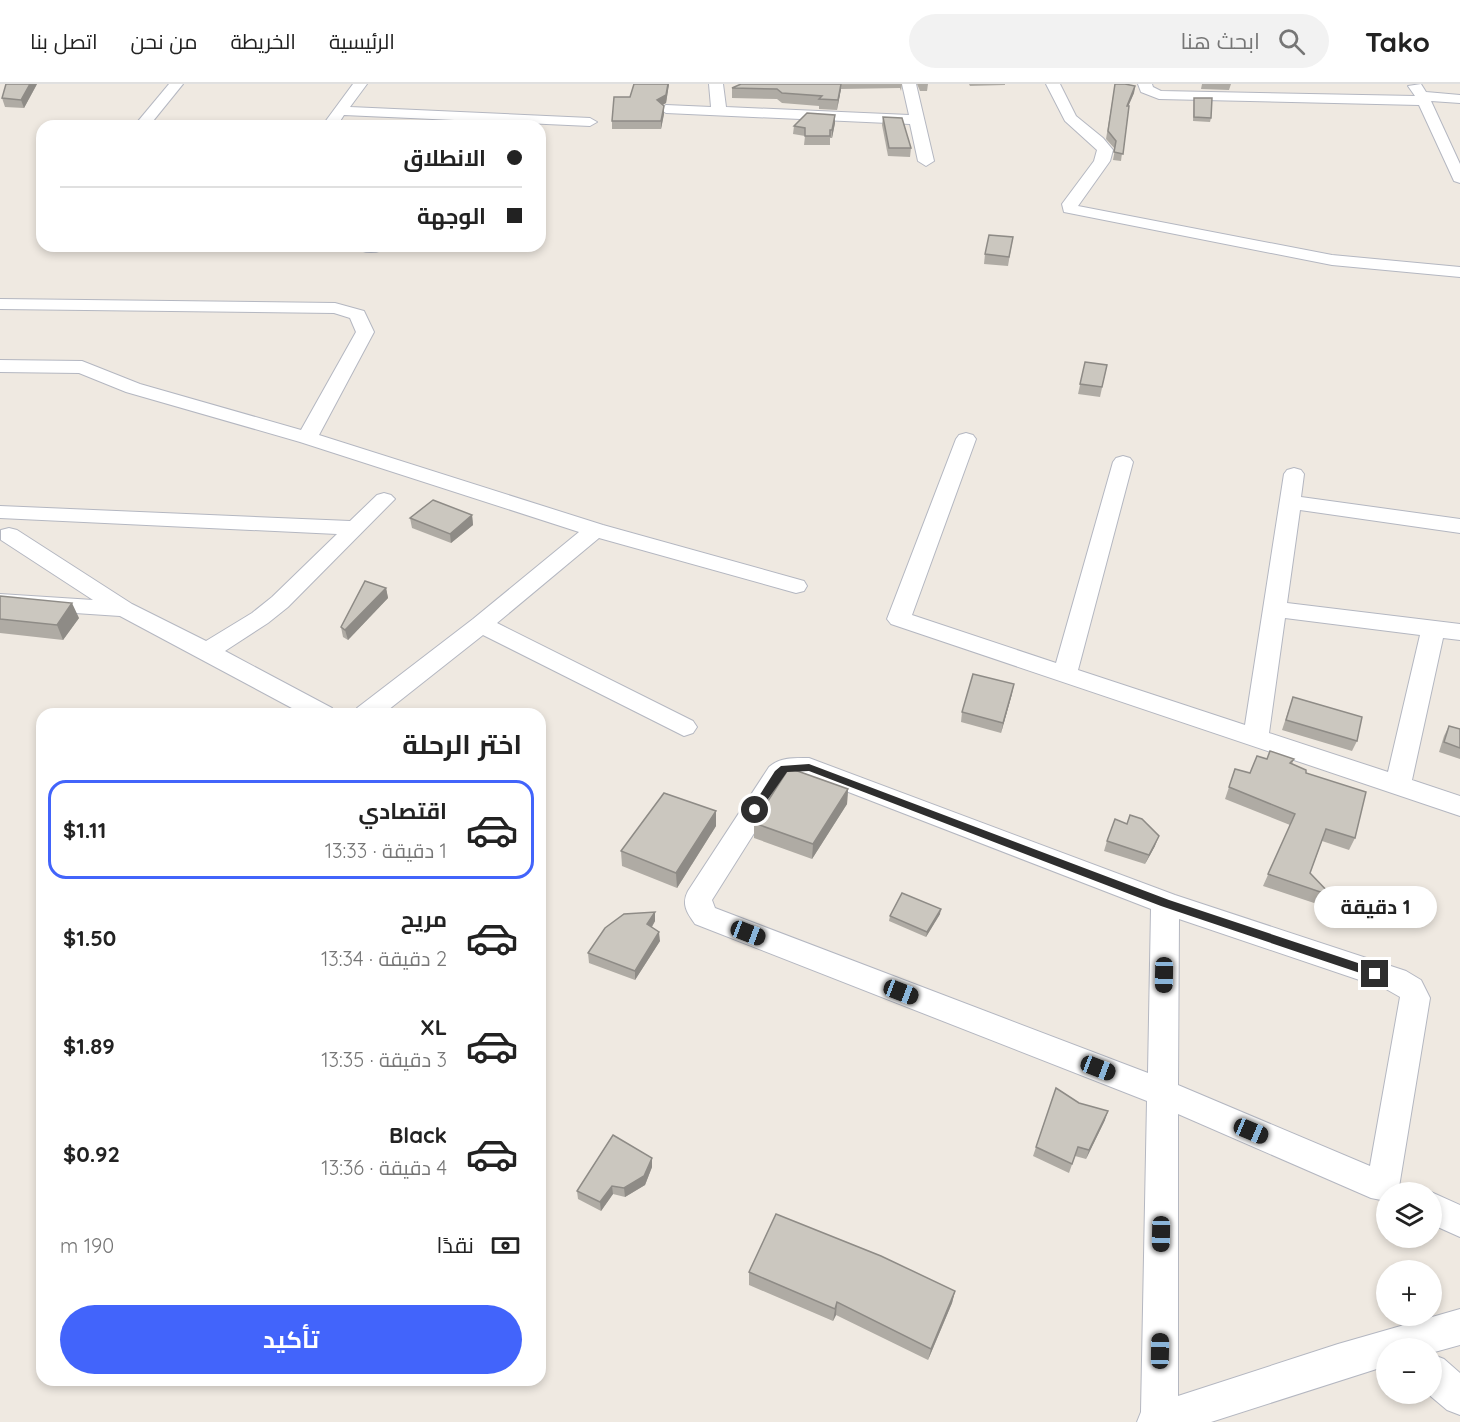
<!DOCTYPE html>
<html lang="ar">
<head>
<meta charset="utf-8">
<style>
	body { margin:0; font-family:Quicksand,Cairo,sans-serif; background:#f2f2f2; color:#222; direction:rtl; height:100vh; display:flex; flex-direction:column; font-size:22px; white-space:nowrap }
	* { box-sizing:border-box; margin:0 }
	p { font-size:20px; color:#767676 }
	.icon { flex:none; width:33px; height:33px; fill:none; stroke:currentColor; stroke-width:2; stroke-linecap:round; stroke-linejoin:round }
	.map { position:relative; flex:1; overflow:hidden; direction:ltr }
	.sheet { position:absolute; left:36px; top:624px; width:510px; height:678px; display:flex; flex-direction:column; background:#fff; border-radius:18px; box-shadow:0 3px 9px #0003; direction:rtl }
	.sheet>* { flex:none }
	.top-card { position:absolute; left:36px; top:36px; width:510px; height:132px; border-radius:18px; box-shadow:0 3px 9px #0003; direction:rtl; display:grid; align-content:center; height:132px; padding:0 24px; background:#fff }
	.tools { position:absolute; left:1376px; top:1098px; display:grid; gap:12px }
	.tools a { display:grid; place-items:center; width:66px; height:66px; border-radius:50%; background:#fff; box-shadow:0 3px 9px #0003; font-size:30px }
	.end { position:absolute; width:27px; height:27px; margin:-14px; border:8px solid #2e2e2e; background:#fff; box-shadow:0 0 0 3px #fff }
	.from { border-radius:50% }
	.bubble { position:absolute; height:42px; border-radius:21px; background:#fff; box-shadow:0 3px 9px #0003; font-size:20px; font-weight:700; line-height:42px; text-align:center; direction:rtl }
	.car { position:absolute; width:18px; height:36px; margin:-18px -9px; border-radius:8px; box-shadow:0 0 4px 2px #0007; background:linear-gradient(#222 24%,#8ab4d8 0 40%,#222 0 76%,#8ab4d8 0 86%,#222 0) }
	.top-card b { display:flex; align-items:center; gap:21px; height:57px; font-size:22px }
	.top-card b+b { border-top:2px solid #e0e0e0 }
	.top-card i { width:15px; height:15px; background:#222 }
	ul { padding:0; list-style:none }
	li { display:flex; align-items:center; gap:18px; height:99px; margin:0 12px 9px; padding:0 12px; border:3px solid transparent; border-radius:18px }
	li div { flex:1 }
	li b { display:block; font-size:22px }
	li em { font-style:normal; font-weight:700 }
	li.on { border-color:#4264fb }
	li>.icon { width:54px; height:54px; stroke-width:1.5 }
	h2 { padding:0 24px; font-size:27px; line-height:72px }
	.pay { display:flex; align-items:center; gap:15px; height:66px; padding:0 24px; font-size:22px }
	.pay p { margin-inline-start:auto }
	.action { display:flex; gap:12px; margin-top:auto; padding:12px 24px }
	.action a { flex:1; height:69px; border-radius:36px; background:#4264fb; color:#fff; font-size:24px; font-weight:700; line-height:69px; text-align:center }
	header { display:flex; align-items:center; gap:36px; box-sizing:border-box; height:84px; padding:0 30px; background:#fff; border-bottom:2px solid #e0e0e0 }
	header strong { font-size:28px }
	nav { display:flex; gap:33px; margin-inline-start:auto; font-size:21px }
	.search { width:420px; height:54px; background:#f2f2f2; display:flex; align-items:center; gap:15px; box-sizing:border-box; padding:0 21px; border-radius:33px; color:#767676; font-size:22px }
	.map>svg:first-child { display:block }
</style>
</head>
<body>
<header>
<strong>Tako</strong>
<div class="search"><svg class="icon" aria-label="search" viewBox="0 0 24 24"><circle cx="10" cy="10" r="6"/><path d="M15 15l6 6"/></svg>ابحث هنا</div>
<nav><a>الرئيسية</a><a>الخريطة</a><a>من نحن</a><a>اتصل بنا</a></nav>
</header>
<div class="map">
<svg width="1460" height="1338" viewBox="0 0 1460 1338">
	<rect width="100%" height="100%" fill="#efe9e1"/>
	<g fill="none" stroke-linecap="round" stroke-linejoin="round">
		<defs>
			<g id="minor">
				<polygon points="169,0 183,0 149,42 134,42"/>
				<polygon points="353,0 367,0 350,23 590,34 597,38 590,42 344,31 337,42 322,42"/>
				<polygon points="709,0 723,0 726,23 909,31 902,0 916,0 934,77 926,82 918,77 910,40 666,29 659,25 666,21 711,23"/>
				<polygon points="1046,0 1060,0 1076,32 1103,54 1113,66 1110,77 1078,122 1332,171 1460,183 1460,193 1332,181 1064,128 1062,120 1094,77 1097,66 1065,37"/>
				<polygon points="1138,0 1152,0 1153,3 1161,7 1415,12 1408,2 1421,0 1426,8 1460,11 1460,19 1431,17 1460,80 1460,99 1454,97 1419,21 1159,15 1141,8"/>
				<path d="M355 162H387C380 170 362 170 355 162Z"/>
				<polygon points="0,215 335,219 364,227 374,248 319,351 603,441 804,497 807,502 804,507 796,509 599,454 497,539 693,637 697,643 693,649 684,652 483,551 383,630 354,630 357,624 473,535 579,448 300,358 126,308 79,289 0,288 0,276 82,277 140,300 301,346 356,248 350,234 334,229 0,225"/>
				<path d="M966 349 973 351 976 355 912 531 1056 579 1113 378 1116 374 1123 372 1130 374 1133 378 1078 586 1245 641 1284 390 1287 386 1294 384 1301 386 1304 390 1301 413 1460 435V449L1300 426 1287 519 1460 540V556L1443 554 1412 696 1460 712V732L891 540 887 535 956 355 959 351ZM1285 534 1420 551 1388 688 1269 649Z"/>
				<polygon points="384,409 391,411 395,415 288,523 268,539 225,567 332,624 335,630 303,630 120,532 0,524 0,510 93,516 1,456 1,446 9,444 17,446 132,520 206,557 252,529 272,513 337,450 0,434 0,422 350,437 377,411"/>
				<path d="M809 674 1175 811 1406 887 1421 896 1430 914 1399 1103 1397 1108H1386V1117L1371 1114 1178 1030V1312L1338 1260 1460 1225V1261L1431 1269V1264H1386V1282L1211 1338H1137L1141 1328 1147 1017 695 840C687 829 681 820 688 807L769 683C780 673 794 674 809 674ZM807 692 1151 825 1148 989 715 824 712 816 787 697 791 693ZM1179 835 1386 905 1400 913 1370 1082 1178 1001Z"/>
				<polygon points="1431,1108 1460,1121 1460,1153 1431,1140"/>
				<polygon points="1431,1270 1444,1275 1460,1289 1460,1331 1447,1326 1428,1310 1431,1310"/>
			</g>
		</defs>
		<!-- minor casing -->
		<use href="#minor" stroke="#b4b7c1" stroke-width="2"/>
		<!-- minor -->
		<use href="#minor" fill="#fff" fill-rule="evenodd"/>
	</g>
	<!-- wall -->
	<g fill="#afaba4">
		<polygon points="37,0 24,24 5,23 2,14"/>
		<polygon points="634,0 669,0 666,19 662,21 664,30 661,45 612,45 612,37 630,13"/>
		<polygon points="741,0 902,0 901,7 900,4 841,5 837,26 819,25 819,22 782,19 777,15 732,14 732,4"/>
		<polygon points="917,0 928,0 927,7 920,7"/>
		<polygon points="969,0 1005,0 1005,1 970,2"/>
		<polygon points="1115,0 1135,2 1134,9 1128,22 1121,77 1113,76 1115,65 1106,55"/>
		<polygon points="1202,0 1231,0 1229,6 1201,5"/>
		<polygon points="1194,14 1211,34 1210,38 1193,37"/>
		<polygon points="883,33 911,64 910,73 888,72 882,41"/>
		<polygon points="835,39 832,54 830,54 830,61 804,61 805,52 793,50 794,42"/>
		<polygon points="1013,153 1008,182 984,180 985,170"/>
		<polygon points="1085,278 1107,281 1100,313 1078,310"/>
		<polygon points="472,431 473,441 451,459 412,444 410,434"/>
		<polygon points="386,504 388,514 348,556 343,553 341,543"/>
		<polygon points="0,512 79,534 63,556 0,549"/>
		<polygon points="1012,610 1001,649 961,638 962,628"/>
		<polygon points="1293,613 1357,657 1352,667 1282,646"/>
		<polygon points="1449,642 1460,645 1460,675 1439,668 1444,652"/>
		<polygon points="1267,675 1294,675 1292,680 1306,689 1355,754 1349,766 1322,757 1310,789 1332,812 1326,823 1263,802 1290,741 1225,715 1235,685 1250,689"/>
		<polygon points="848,705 847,720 812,775 754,754 754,739"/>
		<polygon points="716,727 716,742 677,804 622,782 621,767"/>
		<polygon points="1107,757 1155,762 1145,780 1104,767"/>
		<polygon points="655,828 655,837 652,843 660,857 635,896 589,879 588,869"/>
		<polygon points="940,830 926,853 889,837 890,832"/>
		<polygon points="1056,1004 1105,1036 1086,1075 1075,1072 1069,1089 1033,1072"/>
		<polygon points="652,1074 652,1083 645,1101 625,1113 613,1110 601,1127 578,1115 577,1107"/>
		<polygon points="749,1188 955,1207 952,1219 928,1276 836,1231 833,1237 749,1201"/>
	</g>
	<!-- shaded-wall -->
	<g fill="#8e8b86">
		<polygon points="30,0 37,0 24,24 21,16"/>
		<polygon points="668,0 669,0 666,19 657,24 657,16"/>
		<polygon points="841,0 841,5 837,26 838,16"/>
		<polygon points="1135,2 1134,9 1125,30 1127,22"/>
		<polygon points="664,22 664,30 661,45 661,37"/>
		<polygon points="835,31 835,39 832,54 832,46"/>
		<polygon points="472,431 473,441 451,459 450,450"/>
		<polygon points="386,504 388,514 348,556 345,546"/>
		<polygon points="72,519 79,534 63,556 57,541"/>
		<polygon points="1014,600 1012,610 1001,649 1003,639"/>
		<polygon points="848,705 847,720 812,775 813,760"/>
		<polygon points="716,727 716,742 677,804 676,789"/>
		<polygon points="1159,752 1155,762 1145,780 1149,771"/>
		<polygon points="941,825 940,830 926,853 927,848"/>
		<polygon points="655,828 655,837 648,849 647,840"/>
		<polygon points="659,848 660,857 635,896 635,887"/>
		<polygon points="1108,1027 1105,1036 1086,1075 1089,1066"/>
		<polygon points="652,1074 652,1083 645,1101 625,1113 624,1104"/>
		<polygon points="612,1102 613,1110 601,1127 600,1118"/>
		<polygon points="955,1207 952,1219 928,1276 931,1265"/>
		<polygon points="837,1218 836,1231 833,1237 835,1225"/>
	</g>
	<!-- building -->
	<g fill="#cbc7bf" stroke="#8e8b86" stroke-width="1.5">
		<polygon points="6,0 30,0 21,16 2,14"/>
		<polygon points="634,0 668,0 666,11 657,16 664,22 661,37 612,37 614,13 630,13"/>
		<polygon points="741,0 841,0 838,16 819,15 822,12 782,9 777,5 732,4"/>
		<polygon points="1115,0 1125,0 1135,2 1127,22 1129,22 1123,70 1114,68 1116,57 1108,47"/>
		<polygon points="1194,14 1212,14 1211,34 1194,33"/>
		<polygon points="807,29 835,31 832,46 830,46 830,52 805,52 805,44 794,42"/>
		<polygon points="883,33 902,34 911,64 889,64"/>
		<polygon points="989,151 1013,153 1009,173 985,170"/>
		<polygon points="1085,278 1107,281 1102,303 1080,300"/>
		<polygon points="433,416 472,431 450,450 410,434"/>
		<polygon points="365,497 386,504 345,546 341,543"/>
		<polygon points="0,512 72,519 57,541 0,535"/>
		<polygon points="973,590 1014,600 1003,639 962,628"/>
		<polygon points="1293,613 1362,633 1357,657 1286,636"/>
		<polygon points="1449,642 1460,645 1460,664 1444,658"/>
		<polygon points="1270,667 1294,675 1290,679 1306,686 1306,689 1366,708 1355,754 1326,745 1310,789 1332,812 1268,790 1295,730 1229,703 1235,685 1250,689 1257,672 1267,675"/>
		<polygon points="789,684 848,705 813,760 754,739"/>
		<polygon points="664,709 716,727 676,789 621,767"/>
		<polygon points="1130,731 1142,735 1159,752 1149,771 1107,757 1115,735 1127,740"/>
		<polygon points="902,809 941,825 927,848 890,832"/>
		<polygon points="655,828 647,840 659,848 635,887 588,869 605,844 624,830"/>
		<polygon points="1056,1004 1079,1019 1108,1027 1089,1066 1078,1063 1072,1080 1036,1063"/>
		<polygon points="613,1051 652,1074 644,1092 624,1104 612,1102 600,1118 577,1107"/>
		<polygon points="776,1130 881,1172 955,1207 931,1265 837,1218 835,1225 749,1188"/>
	</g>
	<!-- route -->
	<polygon fill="#2e2e2e" points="809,680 1169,816 1379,886 1381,890 1375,894 1161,822 809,687 787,688 759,728 752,728 752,723 775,687 781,682"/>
</svg>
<div class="tools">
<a><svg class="icon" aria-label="layers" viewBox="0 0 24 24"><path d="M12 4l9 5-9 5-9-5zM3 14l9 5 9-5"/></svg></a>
<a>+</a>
<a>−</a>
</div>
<i class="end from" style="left:755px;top:726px"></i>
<i class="end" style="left:1375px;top:890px"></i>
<div class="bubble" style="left:1314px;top:802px;width:123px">1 دقيقة</div>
<i class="car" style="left:748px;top:849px;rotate:111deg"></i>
<i class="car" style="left:1164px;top:891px;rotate:181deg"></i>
<i class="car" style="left:901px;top:908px;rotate:111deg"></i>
<i class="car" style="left:1098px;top:984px;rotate:111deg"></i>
<i class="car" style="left:1251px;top:1047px;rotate:113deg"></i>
<i class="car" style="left:1161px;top:1150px;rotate:181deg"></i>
<i class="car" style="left:1160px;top:1267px;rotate:1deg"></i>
<div class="top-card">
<b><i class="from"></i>الانطلاق</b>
<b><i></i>الوجهة</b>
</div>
<section class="sheet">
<h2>اختر الرحلة</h2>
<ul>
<li class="on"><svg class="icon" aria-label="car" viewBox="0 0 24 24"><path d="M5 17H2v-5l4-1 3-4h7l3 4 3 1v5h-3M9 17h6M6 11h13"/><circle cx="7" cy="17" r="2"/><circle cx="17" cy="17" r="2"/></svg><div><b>اقتصادي</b><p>1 دقيقة · 13:33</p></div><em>$1.11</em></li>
<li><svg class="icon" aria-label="car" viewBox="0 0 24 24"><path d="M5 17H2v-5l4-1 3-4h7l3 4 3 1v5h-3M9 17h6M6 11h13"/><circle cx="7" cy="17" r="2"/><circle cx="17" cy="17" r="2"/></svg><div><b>مريح</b><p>2 دقيقة · 13:34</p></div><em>$1.50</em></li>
<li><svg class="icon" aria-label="car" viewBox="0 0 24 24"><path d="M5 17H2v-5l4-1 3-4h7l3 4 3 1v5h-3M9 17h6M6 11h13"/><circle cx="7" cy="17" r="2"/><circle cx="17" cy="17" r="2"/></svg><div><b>XL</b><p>3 دقيقة · 13:35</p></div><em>$1.89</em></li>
<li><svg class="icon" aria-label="car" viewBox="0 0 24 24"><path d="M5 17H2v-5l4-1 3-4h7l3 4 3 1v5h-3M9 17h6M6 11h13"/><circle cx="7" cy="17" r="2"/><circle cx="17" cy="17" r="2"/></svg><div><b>Black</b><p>4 دقيقة · 13:36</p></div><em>$0.92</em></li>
</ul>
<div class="pay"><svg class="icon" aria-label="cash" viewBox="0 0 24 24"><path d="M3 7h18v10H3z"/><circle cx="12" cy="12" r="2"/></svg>نقدًا<p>190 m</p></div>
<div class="action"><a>تأكيد</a></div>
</section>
</div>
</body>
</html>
